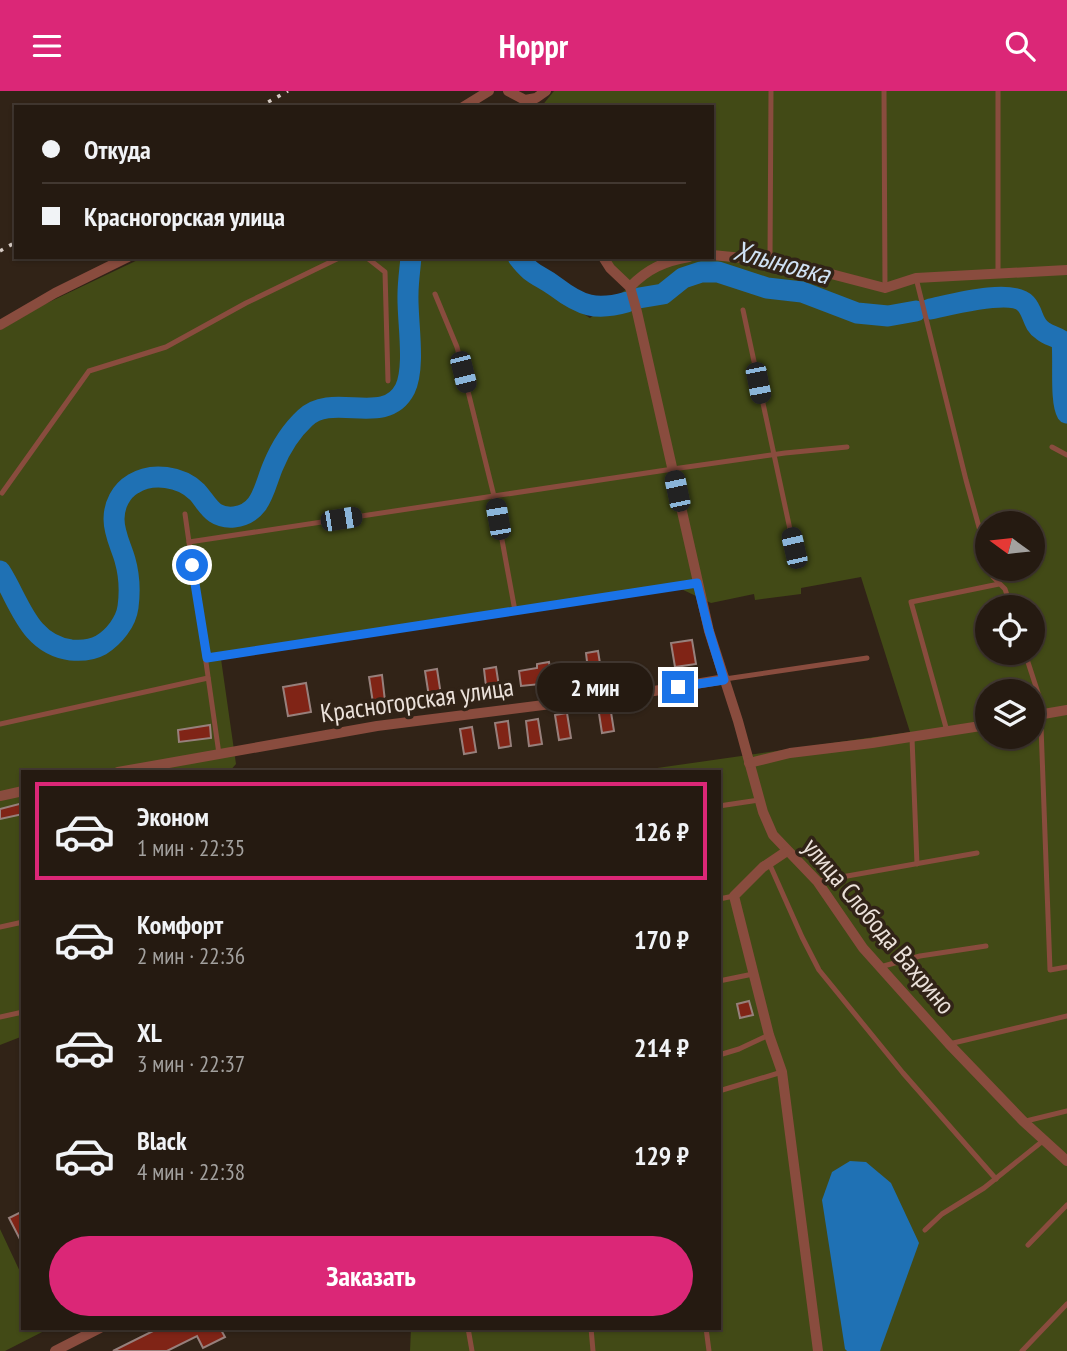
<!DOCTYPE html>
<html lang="ru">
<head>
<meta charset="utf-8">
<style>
	body { margin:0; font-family:"PT Sans Narrow",sans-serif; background:#31271f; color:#f1f3f6; height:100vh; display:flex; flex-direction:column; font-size:26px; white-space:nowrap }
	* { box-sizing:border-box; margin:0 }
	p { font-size:23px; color:#a3a19f }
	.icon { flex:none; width:38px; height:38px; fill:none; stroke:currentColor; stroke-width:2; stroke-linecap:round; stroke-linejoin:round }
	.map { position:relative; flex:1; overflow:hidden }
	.details { position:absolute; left:21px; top:679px; width:700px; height:560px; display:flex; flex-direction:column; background:#251a11; border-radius:0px; box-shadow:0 2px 5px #0004,0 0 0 2px #423831 }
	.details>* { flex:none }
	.hud { position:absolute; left:14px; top:14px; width:700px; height:154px; border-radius:0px; box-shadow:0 2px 5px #0004,0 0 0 2px #423831; display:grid; align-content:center; height:154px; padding:0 28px; background:#251a11 }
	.needle { width:46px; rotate:285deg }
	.controls { position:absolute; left:975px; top:420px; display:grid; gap:14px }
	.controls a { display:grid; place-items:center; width:70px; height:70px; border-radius:50%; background:#251a11; box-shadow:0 2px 5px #0004,0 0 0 2px #423831; font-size:35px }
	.end { position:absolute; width:32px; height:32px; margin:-16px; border:9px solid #1a73e8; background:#fff; box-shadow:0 0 0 4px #fff }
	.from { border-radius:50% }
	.bubble { position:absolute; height:49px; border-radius:24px; background:#251a11; box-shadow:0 2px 5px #0004,0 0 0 2px #423831; font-size:23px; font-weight:800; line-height:49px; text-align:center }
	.car { position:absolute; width:21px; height:42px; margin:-21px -10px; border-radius:9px; box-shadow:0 0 5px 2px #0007; background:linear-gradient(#222 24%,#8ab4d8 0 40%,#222 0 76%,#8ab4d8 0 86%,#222 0) }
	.hud b { display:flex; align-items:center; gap:24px; height:66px; font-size:26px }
	.hud b+b { border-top:2px solid #423831 }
	.hud i { width:18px; height:18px; background:#f1f3f6 }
	ul { padding:12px 0 0; list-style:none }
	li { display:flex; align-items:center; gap:21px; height:98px; margin:0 14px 10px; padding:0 14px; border:4px solid transparent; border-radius:0px }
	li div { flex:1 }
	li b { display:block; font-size:26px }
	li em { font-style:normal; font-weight:800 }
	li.active { border-color:#db2777 }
	li>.icon { width:63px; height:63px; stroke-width:1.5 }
	.cta { display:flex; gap:14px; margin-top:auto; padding:14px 28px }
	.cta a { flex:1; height:80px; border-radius:42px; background:#db2777; color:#fff; font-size:28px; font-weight:800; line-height:80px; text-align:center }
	header { display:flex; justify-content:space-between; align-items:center; height:91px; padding:0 28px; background:#db2777; color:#fff; font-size:32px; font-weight:800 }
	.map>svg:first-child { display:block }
</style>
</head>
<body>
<header><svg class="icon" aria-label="menu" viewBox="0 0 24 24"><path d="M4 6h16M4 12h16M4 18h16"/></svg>Hoppr<svg class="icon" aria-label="search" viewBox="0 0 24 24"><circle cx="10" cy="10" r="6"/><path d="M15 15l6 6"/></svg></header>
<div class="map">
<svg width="1067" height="1260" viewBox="0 0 1067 1260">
	<rect width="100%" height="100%" fill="#312317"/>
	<!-- green -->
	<g fill="#424a16" fill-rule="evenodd">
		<path d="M554 0H1067V1260H410L411 1237H719V681H629L910 641 861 486 801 497V503L755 509 754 503 711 512 679 497 221 568 236 673 229 681H23V945L0 954V239L43 214 144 166H515L546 199 590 227 629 196 605 166H712V16H541ZM987 432H1032V478H987ZM987 516H1032V562H987ZM987 600H1032V646H987Z"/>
		<polygon points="0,1138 23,1187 23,1237 50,1237 5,1260 0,1260"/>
	</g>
	<!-- water -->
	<polygon fill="#1f71b4" points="850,1070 866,1071 891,1092 919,1152 880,1260 847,1260 845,1258 822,1109 832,1081"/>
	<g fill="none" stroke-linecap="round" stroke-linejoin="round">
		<!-- river -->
		<g stroke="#1f71b4" stroke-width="21">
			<path d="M518 166C533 186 539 183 556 196 581 215 596 220 627 211"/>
			<polyline points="639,207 663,203 683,187 701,181 718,181 767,197 802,201 857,222 888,225 916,220"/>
			<path d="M930 218C950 214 1012 197 1026 213 1034 222 1032 233 1043 240 1049 245 1056 245 1062 250 1064 268 1060 311 1067 322"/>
			<path d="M0 480C20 511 28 553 71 559 81 560 92 559 101 554 114 546 126 531 128 516 130 501 129 483 125 469 121 455 114 443 114 428 114 414 121 400 133 393 152 381 181 385 197 401 208 413 212 428 234 426 262 423 264 396 273 375 280 358 291 340 305 327 333 300 385 337 405 298 416 275 407 229 408 203 408 191 410 178 411 166"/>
		</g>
	</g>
	<!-- building -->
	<g fill="#802416" stroke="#97807c" stroke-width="2">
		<polygon points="692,549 696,573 675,576 671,552"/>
		<polygon points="598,560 602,585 589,587 586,562"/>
		<polygon points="549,571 553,596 541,598 540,593 521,595 519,580 537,577 537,573"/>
		<polygon points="496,576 500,602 487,604 484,578"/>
		<polygon points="437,578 441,604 429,606 425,580"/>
		<polygon points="382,584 385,610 373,612 369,586"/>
		<polygon points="306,592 311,621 288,625 283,596"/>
		<polygon points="610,615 614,640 602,642 598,616"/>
		<polygon points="567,622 571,647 559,649 555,624"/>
		<polygon points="538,628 542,653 529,655 526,630"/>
		<polygon points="508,630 511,655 499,657 495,632"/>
		<polygon points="210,634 211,647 179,651 178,639"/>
		<polygon points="472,636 476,661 464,663 460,638"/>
		<polygon points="23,712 23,723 0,728 0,718"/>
		<polygon points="749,910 753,924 740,927 737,913"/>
		<polygon points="23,1120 23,1154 9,1127"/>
		<polygon points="159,1237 220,1237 225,1246 203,1257 197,1245 167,1260 113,1260"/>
	</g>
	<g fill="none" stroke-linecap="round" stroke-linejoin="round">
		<!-- lane -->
		<g stroke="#894c3e" stroke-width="5">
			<polyline points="884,0 885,197"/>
			<polyline points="998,0 998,183"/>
			<polyline points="366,166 385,181 388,290"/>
			<polyline points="770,169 771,0"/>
			<polyline points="916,187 966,389 987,465"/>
			<polyline points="435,203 457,256 494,405 515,520"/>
			<polyline points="743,219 794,457"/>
			<polyline points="1052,356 1067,364"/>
			<polyline points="2,402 89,280 166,256 246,212 341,166"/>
			<polyline points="185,423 219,663"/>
			<polyline points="189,451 673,378 785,362 847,356"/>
			<polyline points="991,478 993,486 1005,498 1011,516"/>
			<polyline points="1025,562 1040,608 1050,879 1067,876"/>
			<polyline points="207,567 697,492"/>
			<polyline points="725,588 867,567"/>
			<polyline points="0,633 208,587"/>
			<polyline points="947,640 911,511 999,493"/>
			<polyline points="912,647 917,773"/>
			<polyline points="719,715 759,709"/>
			<polyline points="769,772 802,846 819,879 903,982 996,1088"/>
			<polyline points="819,790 977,762"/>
			<polyline points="719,808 734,805"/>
			<polyline points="0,836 23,831"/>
			<polyline points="880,876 920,865 986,855"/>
			<polyline points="719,890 753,883"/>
			<polyline points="0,926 23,921"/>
			<polyline points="949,953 1067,925"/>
			<polyline points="719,964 739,958 769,944"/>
			<polyline points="719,1000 782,981"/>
			<polyline points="1026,1030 1067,1020"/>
			<polyline points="925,1139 942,1123 984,1097 1044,1049"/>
			<polyline points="1028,1154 1067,1114"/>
			<polyline points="468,1237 472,1260"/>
			<polyline points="591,1237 593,1260"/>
			<polyline points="706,1237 709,1260"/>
			<polyline points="1022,1260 1067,1213"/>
		</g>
		<!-- street -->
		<g stroke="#894c3e" stroke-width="10">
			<polyline points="508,0 525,9 536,7 546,0"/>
			<polyline points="463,16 489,0"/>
			<polyline points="712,164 785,171 885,197 916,187 1067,179"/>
			<polyline points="603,166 610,177 630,196 637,221 709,540 738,630 763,721 773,744 817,790 863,857 949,953 1023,1030 1067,1070"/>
			<path d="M630 196C647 178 665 170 689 166"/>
			<polyline points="0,234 55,202 128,166"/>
			<polyline points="1032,625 1067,619"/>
			<polyline points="749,672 790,662 872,652 987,634"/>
			<polyline points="118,681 377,635 654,600 725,588"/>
			<polyline points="0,705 23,700"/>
			<polyline points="787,760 763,776 734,805 769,944 782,981 818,1260"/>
			<polyline points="55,1260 100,1237"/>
		</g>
		<!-- rail -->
		<g stroke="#d5cac3" stroke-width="3.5" stroke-dasharray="3.5 7" stroke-linecap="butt">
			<polyline points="259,16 288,0"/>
			<polyline points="0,160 16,151"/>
		</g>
	</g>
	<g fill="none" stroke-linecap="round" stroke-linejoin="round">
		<!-- route -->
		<polyline stroke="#1a73e8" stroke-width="9" points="192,474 207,567 697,492 709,540 724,589 678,596"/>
	</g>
	<g text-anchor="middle" stroke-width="7" stroke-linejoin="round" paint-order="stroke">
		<!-- street labels -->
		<g font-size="26" fill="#ebe1da" stroke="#312317">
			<text transform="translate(417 609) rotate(-8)" y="9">Красногорская улица</text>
			<text transform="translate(879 835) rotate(50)" y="9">улица Слобода Вахрино</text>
		</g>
		<!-- water labels -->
		<g font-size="28" font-style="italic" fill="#d0e2f5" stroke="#312317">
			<text transform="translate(782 171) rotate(15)" y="10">Хлыновка</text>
		</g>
	</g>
</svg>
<div class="controls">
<a><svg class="needle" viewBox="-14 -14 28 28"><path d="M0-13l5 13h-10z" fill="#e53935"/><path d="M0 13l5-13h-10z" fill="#a3a19f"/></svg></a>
<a><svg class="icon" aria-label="locate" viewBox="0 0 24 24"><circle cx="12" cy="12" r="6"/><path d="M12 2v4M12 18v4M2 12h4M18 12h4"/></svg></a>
<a><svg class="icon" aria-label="layers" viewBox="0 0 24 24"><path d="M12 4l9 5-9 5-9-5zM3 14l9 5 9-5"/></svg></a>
</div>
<i class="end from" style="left:192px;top:474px"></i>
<i class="end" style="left:678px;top:596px"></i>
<div class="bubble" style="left:537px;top:572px;width:116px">2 мин</div>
<i class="car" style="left:463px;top:281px;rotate:166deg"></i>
<i class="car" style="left:758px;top:292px;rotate:169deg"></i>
<i class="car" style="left:677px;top:400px;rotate:348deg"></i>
<i class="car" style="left:341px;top:428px;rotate:81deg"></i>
<i class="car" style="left:498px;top:428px;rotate:350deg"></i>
<i class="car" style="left:794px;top:457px;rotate:347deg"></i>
<div class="hud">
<b><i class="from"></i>Откуда</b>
<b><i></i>Красногорская улица</b>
</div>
<section class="details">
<ul>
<li class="active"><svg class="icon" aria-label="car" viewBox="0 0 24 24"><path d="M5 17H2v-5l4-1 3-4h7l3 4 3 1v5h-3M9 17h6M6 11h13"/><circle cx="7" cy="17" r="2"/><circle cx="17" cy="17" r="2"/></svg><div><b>Эконом</b><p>1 мин · 22:35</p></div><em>126 ₽</em></li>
<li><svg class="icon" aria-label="car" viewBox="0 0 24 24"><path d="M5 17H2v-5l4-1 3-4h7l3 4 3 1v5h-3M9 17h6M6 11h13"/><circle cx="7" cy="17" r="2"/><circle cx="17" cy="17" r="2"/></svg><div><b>Комфорт</b><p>2 мин · 22:36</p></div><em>170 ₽</em></li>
<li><svg class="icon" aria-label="car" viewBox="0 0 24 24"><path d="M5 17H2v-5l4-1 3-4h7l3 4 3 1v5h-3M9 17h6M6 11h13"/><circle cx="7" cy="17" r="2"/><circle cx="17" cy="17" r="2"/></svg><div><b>XL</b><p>3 мин · 22:37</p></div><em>214 ₽</em></li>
<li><svg class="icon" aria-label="car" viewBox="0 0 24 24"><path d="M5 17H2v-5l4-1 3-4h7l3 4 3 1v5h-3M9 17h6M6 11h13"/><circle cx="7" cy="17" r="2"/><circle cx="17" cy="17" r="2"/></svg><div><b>Black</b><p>4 мин · 22:38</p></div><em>129 ₽</em></li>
</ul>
<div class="cta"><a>Заказать</a></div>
</section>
</div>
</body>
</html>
